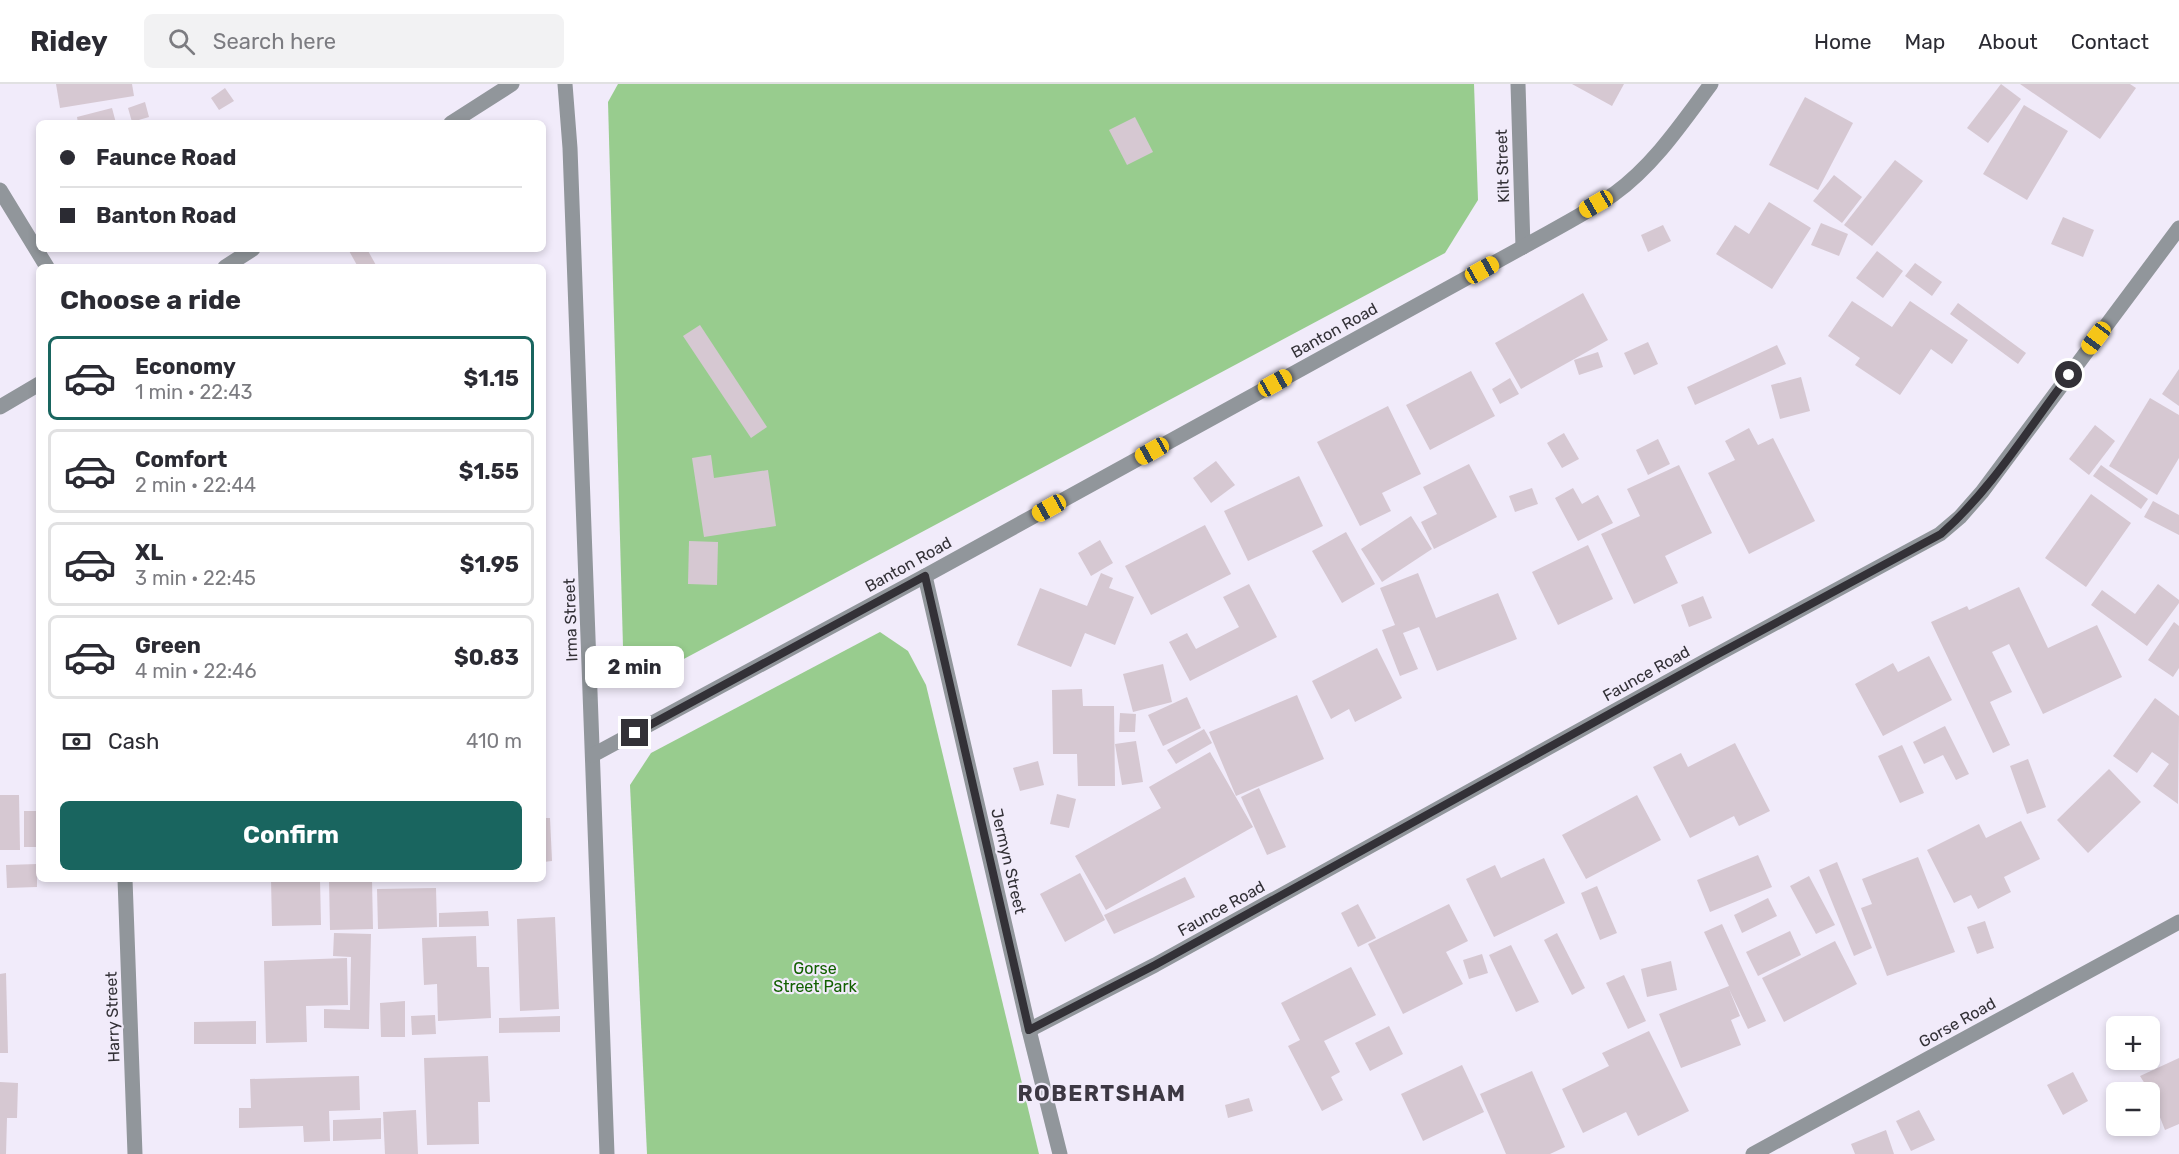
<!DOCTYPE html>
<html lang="en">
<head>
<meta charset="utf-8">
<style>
	body { margin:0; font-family:Rubik,sans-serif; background:#f2f2f3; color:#2b2b33; height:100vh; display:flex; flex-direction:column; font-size:22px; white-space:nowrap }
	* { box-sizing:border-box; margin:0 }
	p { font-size:20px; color:#7c7c81 }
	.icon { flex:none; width:33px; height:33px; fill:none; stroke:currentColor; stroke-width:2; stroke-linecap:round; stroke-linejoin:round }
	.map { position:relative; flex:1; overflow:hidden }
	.side { position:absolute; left:36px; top:180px; width:510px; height:618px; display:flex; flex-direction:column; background:#fff; border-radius:9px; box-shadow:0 3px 9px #0003 }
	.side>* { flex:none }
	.guide { position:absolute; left:36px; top:36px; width:510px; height:132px; border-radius:9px; box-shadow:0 3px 9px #0003; display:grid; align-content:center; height:132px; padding:0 24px; background:#fff }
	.controls { position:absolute; left:2106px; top:932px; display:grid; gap:12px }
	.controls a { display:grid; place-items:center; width:54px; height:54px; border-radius:9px; background:#fff; box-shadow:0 3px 9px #0003; font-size:30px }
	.end { position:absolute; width:27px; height:27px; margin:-14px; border:8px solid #333137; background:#fff; box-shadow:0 0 0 3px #fff }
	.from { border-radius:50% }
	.bubble { position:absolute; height:42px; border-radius:9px; background:#fff; box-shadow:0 3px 9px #0003; font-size:20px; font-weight:700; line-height:42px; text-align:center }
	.car { position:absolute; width:18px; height:36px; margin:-18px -9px; border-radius:8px; box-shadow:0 0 4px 2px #0007; background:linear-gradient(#f5c518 24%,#345 0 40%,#f5c518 0 76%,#345 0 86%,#f5c518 0) }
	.guide b { display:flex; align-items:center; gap:21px; height:57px; font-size:22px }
	.guide b+b { border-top:2px solid #e1e1e2 }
	.guide i { width:15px; height:15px; background:#2b2b33 }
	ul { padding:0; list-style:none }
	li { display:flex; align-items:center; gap:18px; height:84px; margin:0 12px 9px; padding:0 12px; border:3px solid #e1e1e2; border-radius:9px }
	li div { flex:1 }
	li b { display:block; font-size:22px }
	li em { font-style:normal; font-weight:700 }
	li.selected { border-color:#19655f }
	li>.icon { width:54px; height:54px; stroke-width:1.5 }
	h2 { padding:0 24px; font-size:27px; line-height:72px }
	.pay { display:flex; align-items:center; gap:15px; height:66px; padding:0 24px; font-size:22px }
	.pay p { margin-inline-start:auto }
	.primary-button { display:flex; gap:12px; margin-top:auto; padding:12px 24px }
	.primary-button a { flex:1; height:69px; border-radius:9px; background:#19655f; color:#fff; font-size:24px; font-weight:700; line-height:69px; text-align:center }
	header { display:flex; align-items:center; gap:36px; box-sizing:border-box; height:84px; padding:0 30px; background:#fff; border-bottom:2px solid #e1e1e2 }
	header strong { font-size:28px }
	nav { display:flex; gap:33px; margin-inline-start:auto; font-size:21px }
	.search { width:420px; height:54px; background:#f2f2f3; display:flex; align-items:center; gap:15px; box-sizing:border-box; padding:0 21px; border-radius:9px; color:#7c7c81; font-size:22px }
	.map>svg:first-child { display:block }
</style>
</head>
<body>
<header>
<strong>Ridey</strong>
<div class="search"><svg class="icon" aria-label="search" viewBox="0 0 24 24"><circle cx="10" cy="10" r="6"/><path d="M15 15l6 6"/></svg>Search here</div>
<nav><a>Home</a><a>Map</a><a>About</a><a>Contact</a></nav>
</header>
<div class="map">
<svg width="2179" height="1070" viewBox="0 0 2179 1070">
	<rect width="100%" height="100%" fill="#f1ebfa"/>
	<!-- green -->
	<g fill="#98cc8e">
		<polygon points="618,0 1474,0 1478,116 1445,169 680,577 623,563 608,18"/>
		<polygon points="880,548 908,567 926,601 1039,1070 647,1070 630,701 651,669"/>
	</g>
	<!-- building -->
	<g fill="#d6c8d2">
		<polygon points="56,0 132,0 134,12 60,24"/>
		<polygon points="1572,0 1624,0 1612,22"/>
		<polygon points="2001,0 2021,15 1988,59 1967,44"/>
		<polygon points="2020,0 2130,0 2136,4 2100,55"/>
		<polygon points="225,4 234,17 219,26 211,14"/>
		<polygon points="1805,13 1853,39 1818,106 1769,81"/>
		<polygon points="145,18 149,33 132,38 128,24"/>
		<polygon points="2024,21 2068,47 2027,116 1983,90"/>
		<polygon points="112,24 116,39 78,39 77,33"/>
		<polygon points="1135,33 1153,68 1127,81 1109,46"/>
		<polygon points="1895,76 1923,97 1872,162 1844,141"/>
		<polygon points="1834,91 1862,113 1842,139 1813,117"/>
		<polygon points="1769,118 1811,144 1772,205 1716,170 1735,141 1749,150"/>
		<polygon points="2063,133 2094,146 2083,173 2051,160"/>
		<polygon points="1821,139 1848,150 1839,172 1811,161"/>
		<polygon points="1663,141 1671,157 1648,168 1641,151"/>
		<polygon points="348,165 367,165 377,183 358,183"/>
		<polygon points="1877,167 1903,187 1883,214 1856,194"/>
		<polygon points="1915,179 1942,198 1932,212 1905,192"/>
		<polygon points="1583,209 1608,256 1521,305 1495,259"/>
		<polygon points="1852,217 1892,243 1910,217 1968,256 1952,280 1931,265 1900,311 1855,281 1860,274 1828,252"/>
		<polygon points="1958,219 2026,269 2018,280 1950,230"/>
		<polygon points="700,241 767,343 751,354 683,252"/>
		<polygon points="1648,258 1658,280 1634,291 1624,269"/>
		<polygon points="1777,261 1786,280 1695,321 1687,303"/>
		<polygon points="1598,268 1603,283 1579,291 1574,276"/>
		<polygon points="2179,285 2179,322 2162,310"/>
		<polygon points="1471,287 1495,332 1430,366 1406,321"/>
		<polygon points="1801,293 1810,327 1780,335 1771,301"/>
		<polygon points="1510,294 1519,310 1500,320 1492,305"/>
		<polygon points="2150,314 2179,331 2179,374 2157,411 2109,382"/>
		<polygon points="1388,322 1421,390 1382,409 1391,427 1360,442 1317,358"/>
		<polygon points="2095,341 2115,357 2089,391 2069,375"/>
		<polygon points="1749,344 1758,361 1773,354 1815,437 1749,470 1708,389 1735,376 1725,357"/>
		<polygon points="1564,349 1579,375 1562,384 1547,359"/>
		<polygon points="1658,355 1670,380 1648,391 1636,366"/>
		<polygon points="711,371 714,394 768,386 776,442 704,453 692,374"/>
		<polygon points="1216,377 1235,401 1211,419 1193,394"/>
		<polygon points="1469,380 1497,433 1434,465 1421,438 1437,430 1423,403"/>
		<polygon points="1679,381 1712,449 1665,472 1678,499 1634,520 1601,450 1640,432 1627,405"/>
		<polygon points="2101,381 2148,415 2141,425 2093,392"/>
		<polygon points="1299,392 1323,442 1248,477 1224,427"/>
		<polygon points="1532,404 1538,420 1515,428 1509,412"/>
		<polygon points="1573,404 1582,420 1598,411 1613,439 1578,457 1555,414"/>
		<polygon points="2091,410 2131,439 2086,503 2045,474"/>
		<polygon points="2153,417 2179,431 2179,451 2144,433"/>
		<polygon points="1411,432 1432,465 1382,498 1361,465"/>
		<polygon points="1205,441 1231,490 1151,531 1125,482"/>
		<polygon points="1346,448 1375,500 1342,519 1312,467"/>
		<polygon points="1100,456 1113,479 1091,492 1078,469"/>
		<polygon points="689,457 718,458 717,501 688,500"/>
		<polygon points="1588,461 1613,515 1558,541 1532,488"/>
		<polygon points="1101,489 1113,494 1109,504 1134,513 1115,561 1085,549 1071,583 1017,561 1040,504 1087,522"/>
		<polygon points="1418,489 1436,534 1498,509 1517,555 1437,587 1419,543 1403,549 1418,585 1400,592 1382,546 1395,541 1380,504"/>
		<polygon points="1249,500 1277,553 1190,597 1169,558 1187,549 1196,565 1239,543 1223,513"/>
		<polygon points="2158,500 2179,516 2179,519 2147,562 2091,521 2102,506 2135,530"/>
		<polygon points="2019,503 2048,564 2097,541 2122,593 2043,630 2009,560 1992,568 2012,608 1990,618 2010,661 1993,669 1931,538 1967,522 1969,526"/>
		<polygon points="1703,512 1712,534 1689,543 1681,521"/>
		<polygon points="2174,538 2179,542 2179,584 2173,593 2148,576"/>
		<polygon points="1377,564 1402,614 1355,638 1349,625 1331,635 1312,597"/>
		<polygon points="1929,572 1952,616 1883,652 1855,600 1893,579 1898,588"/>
		<polygon points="1163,580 1172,618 1133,628 1123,590"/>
		<polygon points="1082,605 1083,622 1114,622 1115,702 1078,702 1077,670 1053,670 1052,606"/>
		<polygon points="1297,611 1324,675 1236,712 1209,648"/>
		<polygon points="1187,613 1201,644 1163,662 1148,631"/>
		<polygon points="2155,614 2179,632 2178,720 2153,702 2169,680 2152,668 2137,689 2113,672"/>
		<polygon points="1120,629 1136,630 1135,648 1119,648"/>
		<polygon points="1945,642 1969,690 1956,696 1943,671 1924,680 1913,658"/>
		<polygon points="1204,645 1212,659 1176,680 1167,666"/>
		<polygon points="1136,657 1143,698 1122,701 1115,660"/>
		<polygon points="1735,659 1770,727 1739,742 1734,732 1690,754 1653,683 1681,669 1688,683"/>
		<polygon points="1902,661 1924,709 1900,719 1878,672"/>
		<polygon points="1210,668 1253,743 1106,826 1075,772 1161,724 1149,703"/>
		<polygon points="2028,675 2046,723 2027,730 2010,682"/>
		<polygon points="1038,677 1044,701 1020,707 1013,684"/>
		<polygon points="2109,685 2141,718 2088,769 2057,736"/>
		<polygon points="1259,704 1286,763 1267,771 1241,713"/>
		<polygon points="1057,710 1076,715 1069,744 1050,740"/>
		<polygon points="0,711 19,711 20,766 0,766"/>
		<polygon points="1637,711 1661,756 1586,795 1562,751"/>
		<rect x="24" y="727" width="15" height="36"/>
		<polygon points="543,734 550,734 552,777 543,778"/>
		<polygon points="2021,737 2040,775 2004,793 2011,808 1978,825 1971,811 1954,819 1927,766 1979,740 1986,754"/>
		<polygon points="1758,771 1772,803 1710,828 1697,796"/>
		<polygon points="1918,773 1955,868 1887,892 1861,824 1872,820 1862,795"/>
		<polygon points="1544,774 1565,819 1494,853 1466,795 1495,781 1501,794"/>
		<polygon points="1837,778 1872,864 1854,872 1819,786"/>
		<polygon points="37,780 37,803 7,804 6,781"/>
		<polygon points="1080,789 1105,836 1065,858 1040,810"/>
		<polygon points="1809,792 1835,841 1816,850 1790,802"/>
		<polygon points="1185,793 1195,813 1114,850 1104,831"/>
		<polygon points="271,795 320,795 321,841 272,842"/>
		<polygon points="329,795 372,795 373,845 330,846"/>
		<polygon points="1597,802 1617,849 1600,856 1581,809"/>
		<polygon points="436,804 437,843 378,845 377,805"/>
		<polygon points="1768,814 1777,832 1742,849 1734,831"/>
		<polygon points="1358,820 1376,854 1358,863 1341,829"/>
		<polygon points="1449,820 1468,857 1446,868 1463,900 1403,930 1368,860"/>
		<polygon points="488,827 489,842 439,843 439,829"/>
		<polygon points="555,833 559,925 520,927 517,835"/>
		<polygon points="1985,837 1994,864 1977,870 1967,843"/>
		<polygon points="1722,840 1766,937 1748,945 1729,905 1740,932 1731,936 1741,961 1681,984 1659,930 1729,902 1704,848"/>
		<polygon points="1790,847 1801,871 1758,892 1746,868"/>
		<polygon points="334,849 371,850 369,945 324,944 324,925 350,926 351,873 333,872"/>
		<polygon points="1557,849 1585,904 1572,911 1544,856"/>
		<polygon points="476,852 477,883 489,883 491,934 438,937 437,900 424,901 422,854"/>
		<polygon points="1835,857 1857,900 1784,938 1762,894"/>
		<polygon points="1511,861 1539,918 1516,928 1489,871"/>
		<polygon points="1482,870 1488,889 1469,895 1463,876"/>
		<polygon points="347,874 348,921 306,922 307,958 266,959 264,877"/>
		<polygon points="1671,877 1677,906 1647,913 1641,885"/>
		<polygon points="1351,883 1376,931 1324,957 1340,988 1331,993 1343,1016 1322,1027 1288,962 1300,956 1281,919"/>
		<polygon points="6,889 8,969 0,969 0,890"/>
		<polygon points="1624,891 1646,937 1628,945 1606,899"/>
		<polygon points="405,917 405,953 381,953 380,919"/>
		<polygon points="435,931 436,950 412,951 411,932"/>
		<polygon points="560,932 560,948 499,949 499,934"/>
		<polygon points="256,937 256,960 194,960 194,938"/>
		<polygon points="1389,942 1403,970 1370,987 1355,959"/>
		<polygon points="1649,947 1689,1027 1638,1052 1626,1028 1583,1049 1562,1005 1609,982 1602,969"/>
		<polygon points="488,972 490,1018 478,1018 479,1060 427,1061 424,974"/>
		<polygon points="2179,974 2179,1040 2165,1046 2150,1008 2140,992"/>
		<polygon points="1462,981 1484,1028 1423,1057 1401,1010"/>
		<polygon points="1532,987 1565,1063 1550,1070 1506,1070 1480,1010"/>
		<polygon points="2073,988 2088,1017 2063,1031 2047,1001"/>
		<polygon points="359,992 360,1026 329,1027 330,1057 304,1058 303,1042 239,1044 239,1024 251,1024 250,995"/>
		<polygon points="0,998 18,999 17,1034 7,1034 6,1070 0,1070"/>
		<polygon points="1249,1014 1253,1027 1228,1034 1225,1021"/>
		<polygon points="416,1026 418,1070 385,1070 383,1028"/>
		<polygon points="1919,1026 1935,1056 1911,1067 1896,1037"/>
		<polygon points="381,1034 381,1055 333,1057 333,1036"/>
		<polygon points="1886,1046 1894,1070 1855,1070 1851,1060"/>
	</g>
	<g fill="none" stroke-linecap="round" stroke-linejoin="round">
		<!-- minor -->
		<g stroke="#91969b" stroke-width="15">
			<polyline points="565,0 570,64 607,1070"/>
			<polyline points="1518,0 1523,163"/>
			<polyline points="451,39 512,0"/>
			<polyline points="0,106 47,183"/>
			<polyline points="225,183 253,165"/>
			<polyline points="0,323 39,300"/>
			<polyline points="925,492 1029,946 1060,1070"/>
			<path d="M593 671 925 492 1523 163C1553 146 1585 130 1614 110 1654 81 1682 39 1711 0"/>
			<polyline points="125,795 135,1070"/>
			<polyline points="1029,946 1155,881 1707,576 1940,450 1960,433 1982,408 2179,144"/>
			<polyline points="1753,1070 2179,838"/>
		</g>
	</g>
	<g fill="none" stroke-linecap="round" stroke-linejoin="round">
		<!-- route -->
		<path stroke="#333137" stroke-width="8" d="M635 649 925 492 1029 946 1155 881 1707 576 1941 450C1992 405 2028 345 2069 291"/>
	</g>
	<g text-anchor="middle" stroke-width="4.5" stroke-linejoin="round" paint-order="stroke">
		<!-- street labels -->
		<g font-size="16" fill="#333137" stroke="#f1ebfa">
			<text transform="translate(1502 82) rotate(-92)" y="6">Kilt Street</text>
			<text transform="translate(1334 246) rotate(-29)" y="6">Banton Road</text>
			<text transform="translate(908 480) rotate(-29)" y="6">Banton Road</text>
			<text transform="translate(570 536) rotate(-92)" y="6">Irma Street</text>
			<text transform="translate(1646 589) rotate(-29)" y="6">Faunce Road</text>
			<text transform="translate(1009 777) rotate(77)" y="6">Jermyn Street</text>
			<text transform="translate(1221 824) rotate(-29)" y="6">Faunce Road</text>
			<text transform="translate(112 933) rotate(-92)" y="6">Harry Street</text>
			<text transform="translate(1957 938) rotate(-29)" y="6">Gorse Road</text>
		</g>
		<!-- park labels -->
		<g font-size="16" fill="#126000" stroke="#f1ebfa">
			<text x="815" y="890">Gorse<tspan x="815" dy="18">Street Park</tspan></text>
		</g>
		<!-- district labels -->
		<g font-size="22" font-weight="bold" letter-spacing="1.5" fill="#3d3843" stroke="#f1ebfa">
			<text x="1102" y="1017">ROBERTSHAM</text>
		</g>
	</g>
</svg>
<div class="controls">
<a>+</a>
<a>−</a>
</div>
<i class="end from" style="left:2069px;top:291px"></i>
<i class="end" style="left:635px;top:649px"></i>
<div class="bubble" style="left:585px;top:562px;width:99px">2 min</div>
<i class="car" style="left:1596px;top:120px;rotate:240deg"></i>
<i class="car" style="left:1482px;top:186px;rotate:61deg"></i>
<i class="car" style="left:2096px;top:254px;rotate:217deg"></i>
<i class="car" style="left:1275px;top:299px;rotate:61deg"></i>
<i class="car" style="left:1152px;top:367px;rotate:241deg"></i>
<i class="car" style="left:1049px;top:424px;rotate:241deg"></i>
<div class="guide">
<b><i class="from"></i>Faunce Road</b>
<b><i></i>Banton Road</b>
</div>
<section class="side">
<h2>Choose a ride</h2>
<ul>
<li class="selected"><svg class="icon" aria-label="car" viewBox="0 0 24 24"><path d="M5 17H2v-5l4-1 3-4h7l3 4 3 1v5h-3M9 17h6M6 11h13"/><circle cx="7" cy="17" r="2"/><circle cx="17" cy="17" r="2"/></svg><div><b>Economy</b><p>1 min · 22:43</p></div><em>$1.15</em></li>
<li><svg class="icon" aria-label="car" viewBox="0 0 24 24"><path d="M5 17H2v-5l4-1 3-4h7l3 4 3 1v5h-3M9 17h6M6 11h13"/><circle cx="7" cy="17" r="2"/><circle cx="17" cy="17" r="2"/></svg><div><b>Comfort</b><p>2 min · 22:44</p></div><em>$1.55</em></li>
<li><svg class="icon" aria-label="car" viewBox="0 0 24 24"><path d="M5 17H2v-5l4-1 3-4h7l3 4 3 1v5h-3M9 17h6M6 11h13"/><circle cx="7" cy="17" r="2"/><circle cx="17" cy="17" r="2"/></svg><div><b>XL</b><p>3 min · 22:45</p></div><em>$1.95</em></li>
<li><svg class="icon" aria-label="car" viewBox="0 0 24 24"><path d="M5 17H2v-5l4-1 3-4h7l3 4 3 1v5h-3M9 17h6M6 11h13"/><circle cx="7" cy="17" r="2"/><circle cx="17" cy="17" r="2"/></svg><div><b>Green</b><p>4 min · 22:46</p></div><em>$0.83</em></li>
</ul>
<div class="pay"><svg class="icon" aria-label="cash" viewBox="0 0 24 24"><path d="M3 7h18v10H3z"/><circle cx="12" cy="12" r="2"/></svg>Cash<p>410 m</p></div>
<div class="primary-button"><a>Confirm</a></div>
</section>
</div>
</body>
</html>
